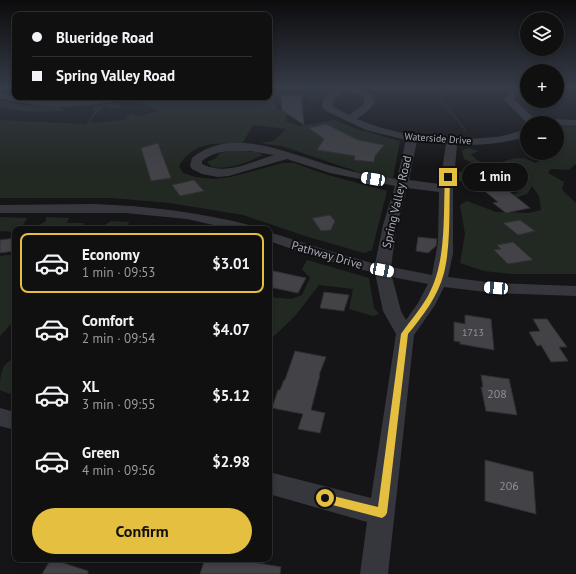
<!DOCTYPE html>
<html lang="en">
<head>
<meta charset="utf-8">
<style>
	body { margin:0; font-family:"PT Sans",sans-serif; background:#19191a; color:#f1f3f6; height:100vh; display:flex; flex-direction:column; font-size:15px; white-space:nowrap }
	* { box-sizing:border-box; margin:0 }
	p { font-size:13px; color:#9c9d9f }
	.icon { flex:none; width:22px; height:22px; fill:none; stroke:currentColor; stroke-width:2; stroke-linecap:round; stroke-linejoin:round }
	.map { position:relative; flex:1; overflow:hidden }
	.sheet { position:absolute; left:12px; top:226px; width:260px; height:336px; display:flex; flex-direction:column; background:#101011; border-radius:8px; box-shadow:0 2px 6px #0003,0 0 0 1px #303031 }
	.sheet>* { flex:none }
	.banner { position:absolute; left:12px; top:12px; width:260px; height:88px; border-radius:8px; box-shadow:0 2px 6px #0003,0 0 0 1px #303031; display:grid; align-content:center; height:88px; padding:0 20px; background:#101011 }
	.controls { position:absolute; left:520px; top:12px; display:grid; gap:8px }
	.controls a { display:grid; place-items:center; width:44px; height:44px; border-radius:50%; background:#101011; box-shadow:0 2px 6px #0003,0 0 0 1px #303031; font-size:20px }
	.end { position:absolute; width:18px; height:18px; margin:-9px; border:5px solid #e4bf40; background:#111; box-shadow:0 0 0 2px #111 }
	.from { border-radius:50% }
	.bubble { position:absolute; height:28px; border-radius:14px; background:#101011; box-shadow:0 2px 6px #0003,0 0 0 1px #303031; font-size:13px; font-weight:700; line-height:28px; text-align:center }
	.car { position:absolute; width:12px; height:24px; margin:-12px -6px; border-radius:5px; box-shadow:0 0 3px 1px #0007; background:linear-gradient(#fff 24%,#345 0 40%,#fff 0 76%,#345 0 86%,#fff 0) }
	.banner b { display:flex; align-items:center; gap:14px; height:38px; font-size:15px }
	.banner b+b { border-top:1px solid #303031 }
	.banner i { width:10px; height:10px; background:#f1f3f6 }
	ul { padding:7px 0 0; list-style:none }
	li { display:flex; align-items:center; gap:12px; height:60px; margin:0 8px 6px; padding:0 12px; border:2px solid transparent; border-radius:8px }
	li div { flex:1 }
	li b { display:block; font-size:15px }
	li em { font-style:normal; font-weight:700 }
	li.selected { border-color:#e4bf40 }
	li>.icon { width:36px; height:36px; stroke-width:1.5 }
	.cta { display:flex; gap:8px; margin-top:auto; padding:8px 20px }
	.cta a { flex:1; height:46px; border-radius:24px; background:#e4bf40; color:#111; font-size:16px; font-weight:700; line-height:46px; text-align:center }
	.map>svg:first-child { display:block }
</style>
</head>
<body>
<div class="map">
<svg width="576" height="574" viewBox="0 0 576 574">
	<rect width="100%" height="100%" fill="#151517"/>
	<!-- green -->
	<g fill="#222923">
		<path d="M269 87H335L318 100H309L308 95C300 89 289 90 279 92L273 101 277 110 311 109 286 115V121L299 126 335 120 351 127 400 141 393 178 361 173 282 146 260 143 273 141 286 129 253 125 242 144C217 143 193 141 179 166L183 173 196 177 215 179 230 177 283 163H294L328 175 387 191 372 250 364 253 305 236 243 215 170 203 111 198H0V120L86 124 94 113 93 106 118 103 121 107 112 109 104 106 92 118 91 123 123 120 131 113 138 116 159 111 150 106 128 100 136 97H269Z"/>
		<polygon points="0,100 27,105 61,107 65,111 32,112 0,108"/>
		<path d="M557 126 576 127V164L569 170 551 169 548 173 564 182 562 190 576 203V274H513L484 271 460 263 465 234 460 205 467 201 496 212 529 213 541 210 539 196 532 186 527 194 515 198 509 195 518 193 512 186 492 181H458V172L477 170 480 166 464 159 462 150 469 148 479 151 471 154C489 175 501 158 520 158 525 158 531 161 535 163L548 156 537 153H557Z"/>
		<path d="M234 150 256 152 263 155C246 163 231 170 212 167L207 162 216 158 220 153Z"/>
		<polygon points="0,217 27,218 21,229 15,229 15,232 0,231"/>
		<polygon points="46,217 69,218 67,223 84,223 81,229 36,229 36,227 46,221"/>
		<polygon points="111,221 129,222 126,229 98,229"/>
		<polygon points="15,254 15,320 0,336 0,256"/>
		<polygon points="307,260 369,278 374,308 379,314 373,316 349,309 353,289 319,285 295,316 272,338 273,368 269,379 269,297 291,299 302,295 310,278 302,269"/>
		<path d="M15 358V396L0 390C0 376 0 364 15 358Z"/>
	</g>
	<!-- building -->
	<g fill="#424247" stroke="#302f33">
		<polygon points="281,95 301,95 304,125 282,110"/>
		<polygon points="326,124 358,140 384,145 375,156 374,162 354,160 355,156 317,150 324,139 309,128"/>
		<polygon points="158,143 171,178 151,181 141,148"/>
		<polygon points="194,180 204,191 180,196 172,185"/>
		<polygon points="496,181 530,208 506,213 493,203 498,202 476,184"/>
		<polygon points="330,215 335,221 331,230 321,231 312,218"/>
		<polygon points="520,220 535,231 518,235 503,223"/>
		<polygon points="418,237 437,239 436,246 428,253 416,251"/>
		<polygon points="15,238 15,251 0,253 0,240"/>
		<polygon points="513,242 533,260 508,264 494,250 501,249 497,245"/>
		<polygon points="269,270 306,278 298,293 269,287"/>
		<polygon points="324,292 349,295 344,311 320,308"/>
		<polygon points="465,315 491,319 494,350 460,344 460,342 454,341 454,322 465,324"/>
		<polygon points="533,319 547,319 567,347 559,347 568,361 551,362 541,345 537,346 529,332 540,331"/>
		<polygon points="295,351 326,357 319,375 320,375 311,410 325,413 320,433 298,429 303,414 272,408 278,390 280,390 284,380 285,380"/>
		<polygon points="481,375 509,379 517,415 486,411 481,387 483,387"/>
		<polygon points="485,460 533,472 536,514 485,501"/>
		<polygon points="51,559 88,571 88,574 42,574"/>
		<polygon points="205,559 235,559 281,567 280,574 200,574"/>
	</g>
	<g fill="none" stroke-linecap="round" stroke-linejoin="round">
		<!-- path -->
		<polyline stroke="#3d3e42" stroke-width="1.5" stroke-dasharray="1 1.5" stroke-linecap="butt" points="442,87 441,100 465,130"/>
		<!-- minor -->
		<g fill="#36373c" fill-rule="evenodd">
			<path d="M340 87C355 87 367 87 375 101 371 110 364 113 357 119 399 137 449 142 495 137 506 136 516 132 527 129V136C504 144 481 145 457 145L453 190V253L448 277 494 283 576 286V296L494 293 444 287 435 305 414 335 388 574H360L367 522 269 494V472L371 498 396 334 383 311 375 273 315 257 269 241V232L326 250 375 264 383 225 395 186 330 173 287 159 229 176 218 177 202 174 192 169 190 166 192 158C234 124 292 156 336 167 356 173 376 176 397 179L406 140 366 130 326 111 322 107C322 95 331 92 340 87ZM348 90 363 97 365 101 363 105 349 115 332 106 334 99ZM417 141 446 144 440 184 409 180ZM230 151H250L274 155C250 162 227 176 202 164V161C211 154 219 152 230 151ZM407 188 439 192 438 242 432 275 391 267 397 225ZM392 277 428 284 418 303 406 320 401 311Z"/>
			<polygon points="515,87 525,87 515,95 514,100 534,118 576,120 576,126 557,125 557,123 527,123 504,100 508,92"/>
			<path d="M0 92 15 97 60 101 126 97 124 99C83 109 41 109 0 98Z"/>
			<path d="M94 204C149 206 199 212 253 226L255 229H231L187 219 125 213H0V205Z"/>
			<polygon points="0,408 15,412 15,430 0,426"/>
		</g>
	</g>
	<!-- sky -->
	<linearGradient id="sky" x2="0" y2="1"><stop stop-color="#0c0c0d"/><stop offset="0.52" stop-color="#353b47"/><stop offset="1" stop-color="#353b47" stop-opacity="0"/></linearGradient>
	<rect width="576" height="168" fill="url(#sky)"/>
	<!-- route -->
	<path fill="#e4bf40" d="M448 175 450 177C449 206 451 245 444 273 438 296 423 316 408 334L387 513 385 516 382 518 325 503 322 501 320 498 322 495 325 494 378 507 401 334C410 321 420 310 428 296 447 261 443 216 445 177Z"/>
	<g text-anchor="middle" stroke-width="4" stroke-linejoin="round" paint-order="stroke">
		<!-- far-street labels -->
		<g font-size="10" fill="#a8abb6" stroke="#101012">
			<text transform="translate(438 138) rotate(4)" y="4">Waterside Drive</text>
		</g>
		<!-- number labels -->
		<g font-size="10" fill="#8e919a">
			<text x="473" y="336">1713</text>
		</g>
		<!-- street labels -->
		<g font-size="12" fill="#a8abb6" stroke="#101012">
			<text transform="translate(397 202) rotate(-77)" y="4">Spring Valley Road</text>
			<text transform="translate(327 255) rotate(16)" y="4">Pathway Drive</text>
		</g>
		<!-- near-number labels -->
		<g font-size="12" fill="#8e919a">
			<text x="497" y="398">208</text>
			<text x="509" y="490">206</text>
		</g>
	</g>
</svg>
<div class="controls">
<a><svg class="icon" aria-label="layers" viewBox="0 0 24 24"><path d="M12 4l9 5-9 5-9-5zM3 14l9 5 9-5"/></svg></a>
<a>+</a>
<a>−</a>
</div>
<i class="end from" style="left:325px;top:498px"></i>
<i class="end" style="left:448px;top:177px"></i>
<div class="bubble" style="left:462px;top:163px;width:66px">1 min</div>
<i class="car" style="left:373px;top:179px;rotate:279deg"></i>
<i class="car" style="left:382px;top:270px;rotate:101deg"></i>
<i class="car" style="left:496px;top:288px;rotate:274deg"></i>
<div class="banner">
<b><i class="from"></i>Blueridge Road</b>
<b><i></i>Spring Valley Road</b>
</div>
<section class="sheet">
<ul>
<li class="selected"><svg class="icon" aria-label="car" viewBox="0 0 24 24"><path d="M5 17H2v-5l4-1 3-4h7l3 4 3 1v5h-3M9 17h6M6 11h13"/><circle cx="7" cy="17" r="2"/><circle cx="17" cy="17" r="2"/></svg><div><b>Economy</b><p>1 min · 09:53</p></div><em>$3.01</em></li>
<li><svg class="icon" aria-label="car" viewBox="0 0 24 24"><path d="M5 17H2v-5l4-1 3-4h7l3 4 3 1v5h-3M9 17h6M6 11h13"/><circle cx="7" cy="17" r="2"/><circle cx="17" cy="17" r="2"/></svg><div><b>Comfort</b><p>2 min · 09:54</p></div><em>$4.07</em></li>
<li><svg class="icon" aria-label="car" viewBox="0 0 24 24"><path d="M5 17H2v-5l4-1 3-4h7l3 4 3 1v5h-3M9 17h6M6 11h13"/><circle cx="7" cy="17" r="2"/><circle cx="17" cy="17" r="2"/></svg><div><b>XL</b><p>3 min · 09:55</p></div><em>$5.12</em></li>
<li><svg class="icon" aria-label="car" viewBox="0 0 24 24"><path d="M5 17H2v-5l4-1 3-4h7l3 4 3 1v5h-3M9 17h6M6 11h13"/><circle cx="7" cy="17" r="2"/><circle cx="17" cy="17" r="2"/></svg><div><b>Green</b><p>4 min · 09:56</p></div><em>$2.98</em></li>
</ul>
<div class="cta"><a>Confirm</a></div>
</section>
</div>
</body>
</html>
